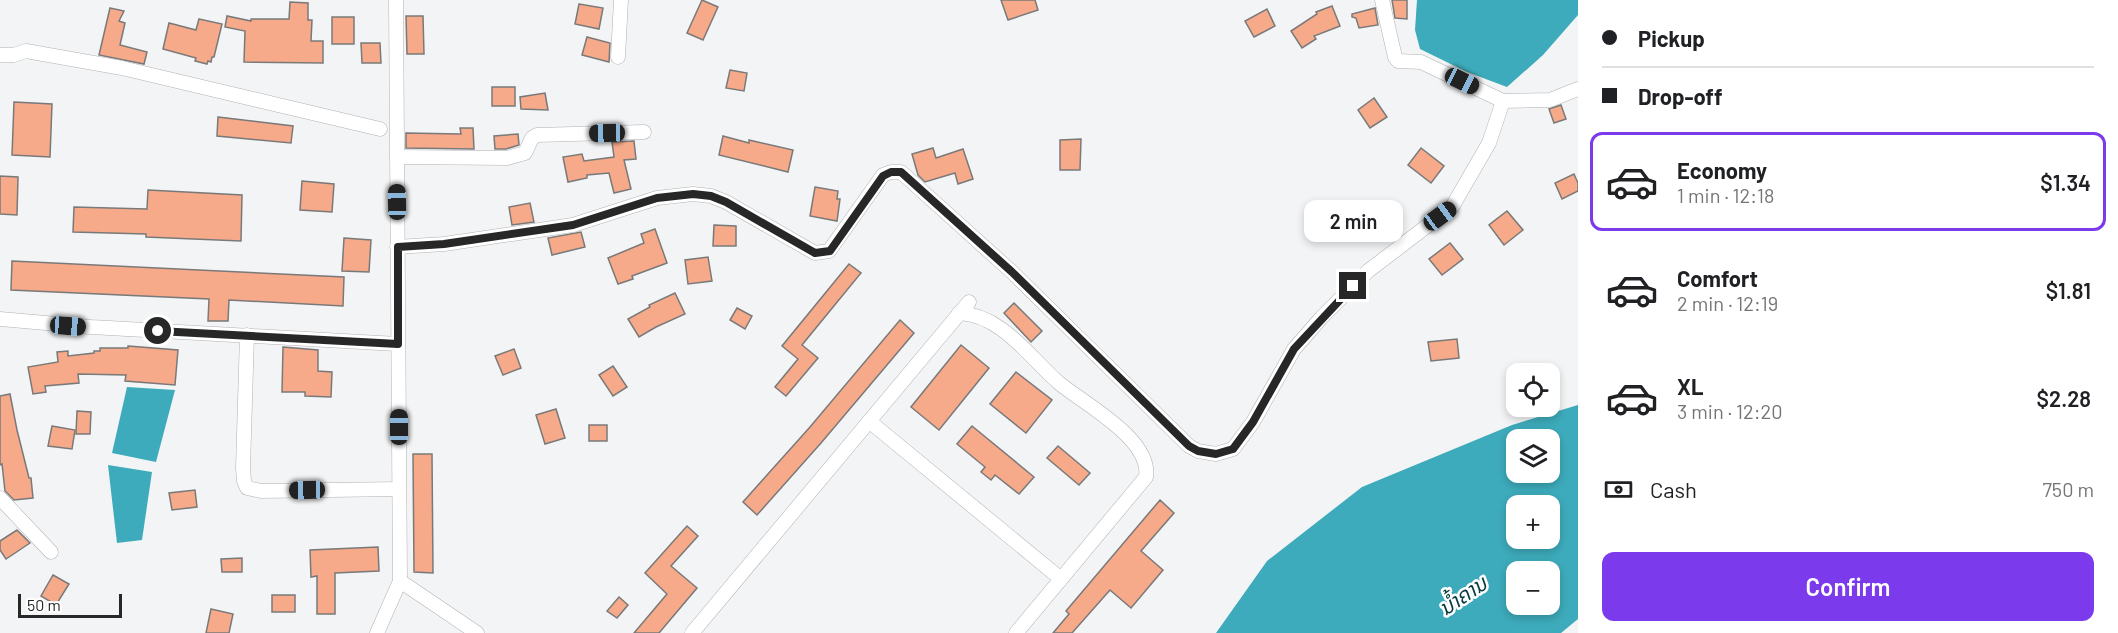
<!DOCTYPE html>
<html lang="en">
<head>
<meta charset="utf-8">
<style>
	body { margin:0; font-family:Barlow,"Noto Sans Lao",sans-serif; background:#f2f2f2; color:#202124; height:100vh; display:flex; flex-direction:column; font-size:22px; white-space:nowrap }
	* { box-sizing:border-box; margin:0 }
	p { font-size:20px; color:#757577 }
	.icon { flex:none; width:33px; height:33px; fill:none; stroke:currentColor; stroke-width:2; stroke-linecap:round; stroke-linejoin:round }
	.map { position:relative; flex:1; overflow:hidden }
	.panel { display:flex; flex-direction:column; background:#fff; width:540px }
	.panel>* { flex:none }
	.banner { display:grid; align-content:center; height:132px; padding:0 24px; background:#fff }
	.controls { position:absolute; left:1506px; top:363px; display:grid; gap:12px }
	.controls a { display:grid; place-items:center; width:54px; height:54px; border-radius:12px; background:#fff; box-shadow:0 3px 9px #0003; font-size:30px }
	.scale { position:absolute; left:18px; bottom:15px; width:104px; box-sizing:border-box; padding-left:6px; border:3px solid #272728; border-top:0; font-size:16px; line-height:21px; white-space:nowrap; color:#272728; -webkit-text-stroke:4px #fff; paint-order:stroke }
	.end { position:absolute; width:27px; height:27px; margin:-14px; border:8px solid #272728; background:#fff; box-shadow:0 0 0 3px #fff }
	.from { border-radius:50% }
	.bubble { position:absolute; height:42px; border-radius:12px; background:#fff; box-shadow:0 3px 9px #0003; font-size:20px; font-weight:600; line-height:42px; text-align:center }
	.car { position:absolute; width:18px; height:36px; margin:-18px -9px; border-radius:8px; box-shadow:0 0 4px 2px #0007; background:linear-gradient(#222 24%,#8ab4d8 0 40%,#222 0 76%,#8ab4d8 0 86%,#222 0) }
	.banner b { display:flex; align-items:center; gap:21px; height:57px; font-size:22px }
	.banner b+b { border-top:2px solid #e0e0e0 }
	.banner i { width:15px; height:15px; background:#202124 }
	ul { padding:0; list-style:none }
	li { display:flex; align-items:center; gap:18px; height:99px; margin:0 12px 9px; padding:0 12px; border:3px solid transparent; border-radius:12px }
	li div { flex:1 }
	li b { display:block; font-size:22px }
	li em { font-style:normal; font-weight:600 }
	li.current { border-color:#7c3aed }
	li>.icon { width:54px; height:54px; stroke-width:1.5 }
	.pay { display:flex; align-items:center; gap:15px; height:66px; padding:0 24px; font-size:22px }
	.pay p { margin-inline-start:auto }
	.cta { display:flex; gap:12px; margin-top:auto; padding:12px 24px }
	.cta a { flex:1; height:69px; border-radius:12px; background:#7c3aed; color:#fff; font-size:24px; font-weight:600; line-height:69px; text-align:center }
	main { display:flex; flex:1; min-height:0 }
	.map>svg:first-child { display:block }
</style>
</head>
<body>
<main>
<div class="map">
<svg width="1578" height="633" viewBox="0 0 1578 633">
	<rect width="100%" height="100%" fill="#f3f4f5"/>
	<!-- water -->
	<g fill="#3dabbb" fill-rule="evenodd">
		<polygon points="1417,0 1578,0 1578,15 1543,55 1507,87 1467,72 1420,49 1415,30"/>
		<polygon points="127,387 175,390 156,462 112,453"/>
		<path d="M1578 405V619L1561 633H1216L1267 561 1362 487 1512 425ZM1516 440H1550V472H1516ZM1516 506H1550V538H1516ZM1516 572H1550V604H1516Z"/>
		<polygon points="108,465 152,472 142,540 117,543"/>
	</g>
	<!-- building -->
	<g fill="#f6aa8a" stroke="#7a7979" stroke-width="1.5">
		<polygon points="702,0 718,7 703,40 687,33"/>
		<polygon points="1001,0 1035,0 1038,10 1008,20"/>
		<polygon points="1392,0 1407,0 1407,19 1395,18"/>
		<polygon points="290,2 308,3 308,20 312,20 311,41 323,41 323,63 244,62 245,31 225,27 227,16 251,21 251,19 289,19"/>
		<polygon points="579,4 603,8 599,29 575,24"/>
		<polygon points="1332,6 1340,26 1314,36 1316,39 1302,48 1291,31 1317,14 1316,12"/>
		<polygon points="110,8 124,11 119,21 125,23 120,45 147,52 144,64 99,55"/>
		<polygon points="1375,8 1378,25 1359,28 1356,18 1352,17 1352,14"/>
		<polygon points="1267,9 1275,26 1254,37 1245,21"/>
		<polygon points="406,16 423,16 424,54 407,54"/>
		<rect x="332" y="17" width="22" height="27"/>
		<polygon points="199,19 222,24 214,57 212,57 211,62 208,61 207,64 195,61 196,58 163,49 169,23 196,30"/>
		<polygon points="587,37 610,43 609,62 582,55"/>
		<polygon points="361,43 380,43 381,63 362,63"/>
		<polygon points="730,70 747,73 744,91 726,88"/>
		<rect x="492" y="87" width="23" height="19"/>
		<polygon points="545,93 548,110 521,109 520,97"/>
		<polygon points="1374,98 1387,117 1370,128 1358,110"/>
		<polygon points="14,102 52,104 50,157 12,155"/>
		<polygon points="1561,105 1566,119 1554,123 1549,109"/>
		<polygon points="218,117 293,126 291,143 217,136"/>
		<polygon points="460,128 473,128 474,149 406,148 406,133 461,134"/>
		<polygon points="518,134 519,145 506,149 495,149 494,136"/>
		<polygon points="723,136 749,143 749,140 793,150 788,172 719,155"/>
		<polygon points="1081,139 1080,170 1060,170 1060,140"/>
		<polygon points="634,141 636,159 624,160 631,189 614,193 609,173 587,175 587,178 568,182 563,157 582,154 584,161 614,157 612,142"/>
		<polygon points="933,148 936,158 963,149 973,179 958,184 955,173 925,182 918,175 912,154"/>
		<polygon points="1421,148 1444,166 1431,183 1408,165"/>
		<polygon points="1574,174 1578,183 1578,191 1562,199 1555,183"/>
		<polygon points="0,176 18,177 17,215 0,214"/>
		<polygon points="302,181 334,184 332,212 300,210"/>
		<polygon points="815,187 838,191 837,199 840,199 837,221 810,216"/>
		<polygon points="148,190 242,195 241,241 146,237 146,234 73,232 74,207 147,209"/>
		<polygon points="530,203 534,222 512,225 509,207"/>
		<polygon points="1507,211 1523,230 1504,245 1489,225"/>
		<polygon points="714,225 736,226 736,246 713,246"/>
		<polygon points="655,229 667,263 632,276 633,279 618,284 608,258 644,243 641,234"/>
		<polygon points="581,232 585,247 552,255 548,238"/>
		<polygon points="344,238 371,240 369,272 342,271"/>
		<polygon points="1450,243 1463,259 1442,275 1429,259"/>
		<polygon points="708,257 712,281 688,284 685,260"/>
		<polygon points="12,261 344,277 343,306 229,300 228,321 208,321 209,299 11,290"/>
		<polygon points="849,264 861,273 802,345 818,358 786,396 775,387 798,359 782,346"/>
		<polygon points="675,293 685,314 656,327 639,337 628,319 650,307 649,305"/>
		<polygon points="1014,303 1042,331 1031,342 1004,313"/>
		<polygon points="737,308 752,316 745,329 730,320"/>
		<polygon points="900,320 914,333 821,443 757,515 743,502 810,427"/>
		<polygon points="1457,339 1459,358 1431,361 1428,342"/>
		<polygon points="961,345 989,368 939,430 911,407"/>
		<polygon points="128,346 178,350 175,385 125,381 126,375 78,374 79,383 45,386 46,392 33,394 28,367 58,362 57,352 68,351 68,356 94,353 94,351 100,351 100,348 128,348"/>
		<polygon points="283,347 318,350 318,371 332,372 331,397 305,396 305,392 282,392"/>
		<polygon points="514,349 521,368 503,375 495,356"/>
		<polygon points="613,366 627,387 613,396 599,375"/>
		<polygon points="1016,372 1052,400 1026,433 990,404"/>
		<polygon points="10,394 17,430 29,478 31,478 33,498 14,500 5,491 2,464 0,465 0,396"/>
		<polygon points="556,409 565,438 545,444 536,415"/>
		<polygon points="77,411 91,412 90,434 76,434"/>
		<rect x="589" y="425" width="18" height="16"/>
		<polygon points="52,426 75,430 72,449 48,446"/>
		<polygon points="972,426 1034,477 1019,494 995,475 991,480 981,472 985,467 957,444"/>
		<polygon points="1058,446 1090,473 1079,485 1047,458"/>
		<polygon points="413,454 432,454 433,573 414,572"/>
		<polygon points="195,490 197,507 172,510 169,493"/>
		<polygon points="1160,500 1174,513 1141,551 1163,570 1131,608 1110,590 1072,633 1053,633 1069,614 1066,611"/>
		<polygon points="687,526 698,536 671,566 697,588 659,633 634,633 667,594 645,573"/>
		<polygon points="17,530 30,543 6,559 0,550 0,541"/>
		<polygon points="378,547 379,571 335,573 335,614 317,614 317,576 311,577 310,550"/>
		<polygon points="242,558 242,572 222,572 221,559"/>
		<polygon points="53,575 69,584 56,605 41,596"/>
		<rect x="272" y="595" width="23" height="17"/>
		<polygon points="619,597 628,605 617,618 607,611"/>
		<polygon points="211,609 233,614 229,633 206,633"/>
	</g>
	<g fill="none" stroke-linecap="round" stroke-linejoin="round">
		<defs>
			<g id="street">
				<polyline points="1382,0 1395,57 1398,61 1421,62 1503,101 1550,100 1578,89"/>
				<polyline points="0,55 14,55 26,51 122,68 380,129"/>
				<polyline points="618,57 621,0"/>
				<polyline points="397,157 507,158 525,153 532,138 537,135 644,132"/>
				<polyline points="397,247 444,244 573,225 657,198 693,194 711,196 726,202 815,253 829,251 883,175 891,172 901,172 1012,272 1189,446 1198,451 1216,454 1233,449 1253,422 1294,349 1322,317 1368,271 1452,207 1489,143 1503,101"/>
				<path d="M959 313C1002 315 1029 357 1059 383 1084 404 1152 439 1146 477L1016 633"/>
				<polyline points="0,319 91,327 398,344"/>
				<polyline points="247,335 243,468 244,481 247,488 261,491 399,489"/>
				<polyline points="869,421 1061,579"/>
				<polyline points="0,498 51,552"/>
				<polyline points="400,581 477,633"/>
				<polyline points="377,633 400,581 396,0"/>
				<polyline points="692,633 969,302"/>
			</g>
		</defs>
		<!-- street casing -->
		<use href="#street" stroke="#b2b2b4" stroke-width="15"/>
		<!-- street -->
		<use href="#street" stroke="#fff" stroke-width="14"/>
	</g>
	<g fill="none" stroke-linecap="round" stroke-linejoin="round">
		<!-- route -->
		<polyline stroke="#272728" stroke-width="8" points="158,331 398,344 398,247 444,244 573,225 657,198 693,194 711,196 726,202 815,253 830,251 883,176 891,172 901,172 1012,272 1189,446 1198,451 1216,454 1233,449 1253,422 1294,349 1353,286"/>
	</g>
	<g text-anchor="middle" stroke-width="5" stroke-linejoin="round" paint-order="stroke">
		<!-- water labels -->
		<g font-size="21" font-style="italic" fill="#073b42" stroke="#fff">
			<text transform="translate(1463 596) rotate(-34)" y="7">ນ້ຳຄານ</text>
		</g>
	</g>
</svg>
<div class="controls">
<a><svg class="icon" aria-label="locate" viewBox="0 0 24 24"><circle cx="12" cy="12" r="6"/><path d="M12 2v4M12 18v4M2 12h4M18 12h4"/></svg></a>
<a><svg class="icon" aria-label="layers" viewBox="0 0 24 24"><path d="M12 4l9 5-9 5-9-5zM3 14l9 5 9-5"/></svg></a>
<a>+</a>
<a>−</a>
</div>
<div class="scale">50 m</div>
<i class="end from" style="left:158px;top:331px"></i>
<i class="end" style="left:1353px;top:286px"></i>
<div class="bubble" style="left:1304px;top:200px;width:99px">2 min</div>
<i class="car" style="left:1462px;top:81px;rotate:116deg"></i>
<i class="car" style="left:607px;top:133px;rotate:269deg"></i>
<i class="car" style="left:397px;top:202px;rotate:359deg"></i>
<i class="car" style="left:1440px;top:216px;rotate:54deg"></i>
<i class="car" style="left:68px;top:326px;rotate:94deg"></i>
<i class="car" style="left:399px;top:427px;rotate:0deg"></i>
<i class="car" style="left:307px;top:490px;rotate:269deg"></i>
</div>
<section class="panel">
<div class="banner">
<b><i class="from"></i>Pickup</b>
<b><i></i>Drop-off</b>
</div>
<ul>
<li class="current"><svg class="icon" aria-label="car" viewBox="0 0 24 24"><path d="M5 17H2v-5l4-1 3-4h7l3 4 3 1v5h-3M9 17h6M6 11h13"/><circle cx="7" cy="17" r="2"/><circle cx="17" cy="17" r="2"/></svg><div><b>Economy</b><p>1 min · 12:18</p></div><em>$1.34</em></li>
<li><svg class="icon" aria-label="car" viewBox="0 0 24 24"><path d="M5 17H2v-5l4-1 3-4h7l3 4 3 1v5h-3M9 17h6M6 11h13"/><circle cx="7" cy="17" r="2"/><circle cx="17" cy="17" r="2"/></svg><div><b>Comfort</b><p>2 min · 12:19</p></div><em>$1.81</em></li>
<li><svg class="icon" aria-label="car" viewBox="0 0 24 24"><path d="M5 17H2v-5l4-1 3-4h7l3 4 3 1v5h-3M9 17h6M6 11h13"/><circle cx="7" cy="17" r="2"/><circle cx="17" cy="17" r="2"/></svg><div><b>XL</b><p>3 min · 12:20</p></div><em>$2.28</em></li>
</ul>
<div class="pay"><svg class="icon" aria-label="cash" viewBox="0 0 24 24"><path d="M3 7h18v10H3z"/><circle cx="12" cy="12" r="2"/></svg>Cash<p>750 m</p></div>
<div class="cta"><a>Confirm</a></div>
</section>
</main>
</body>
</html>
